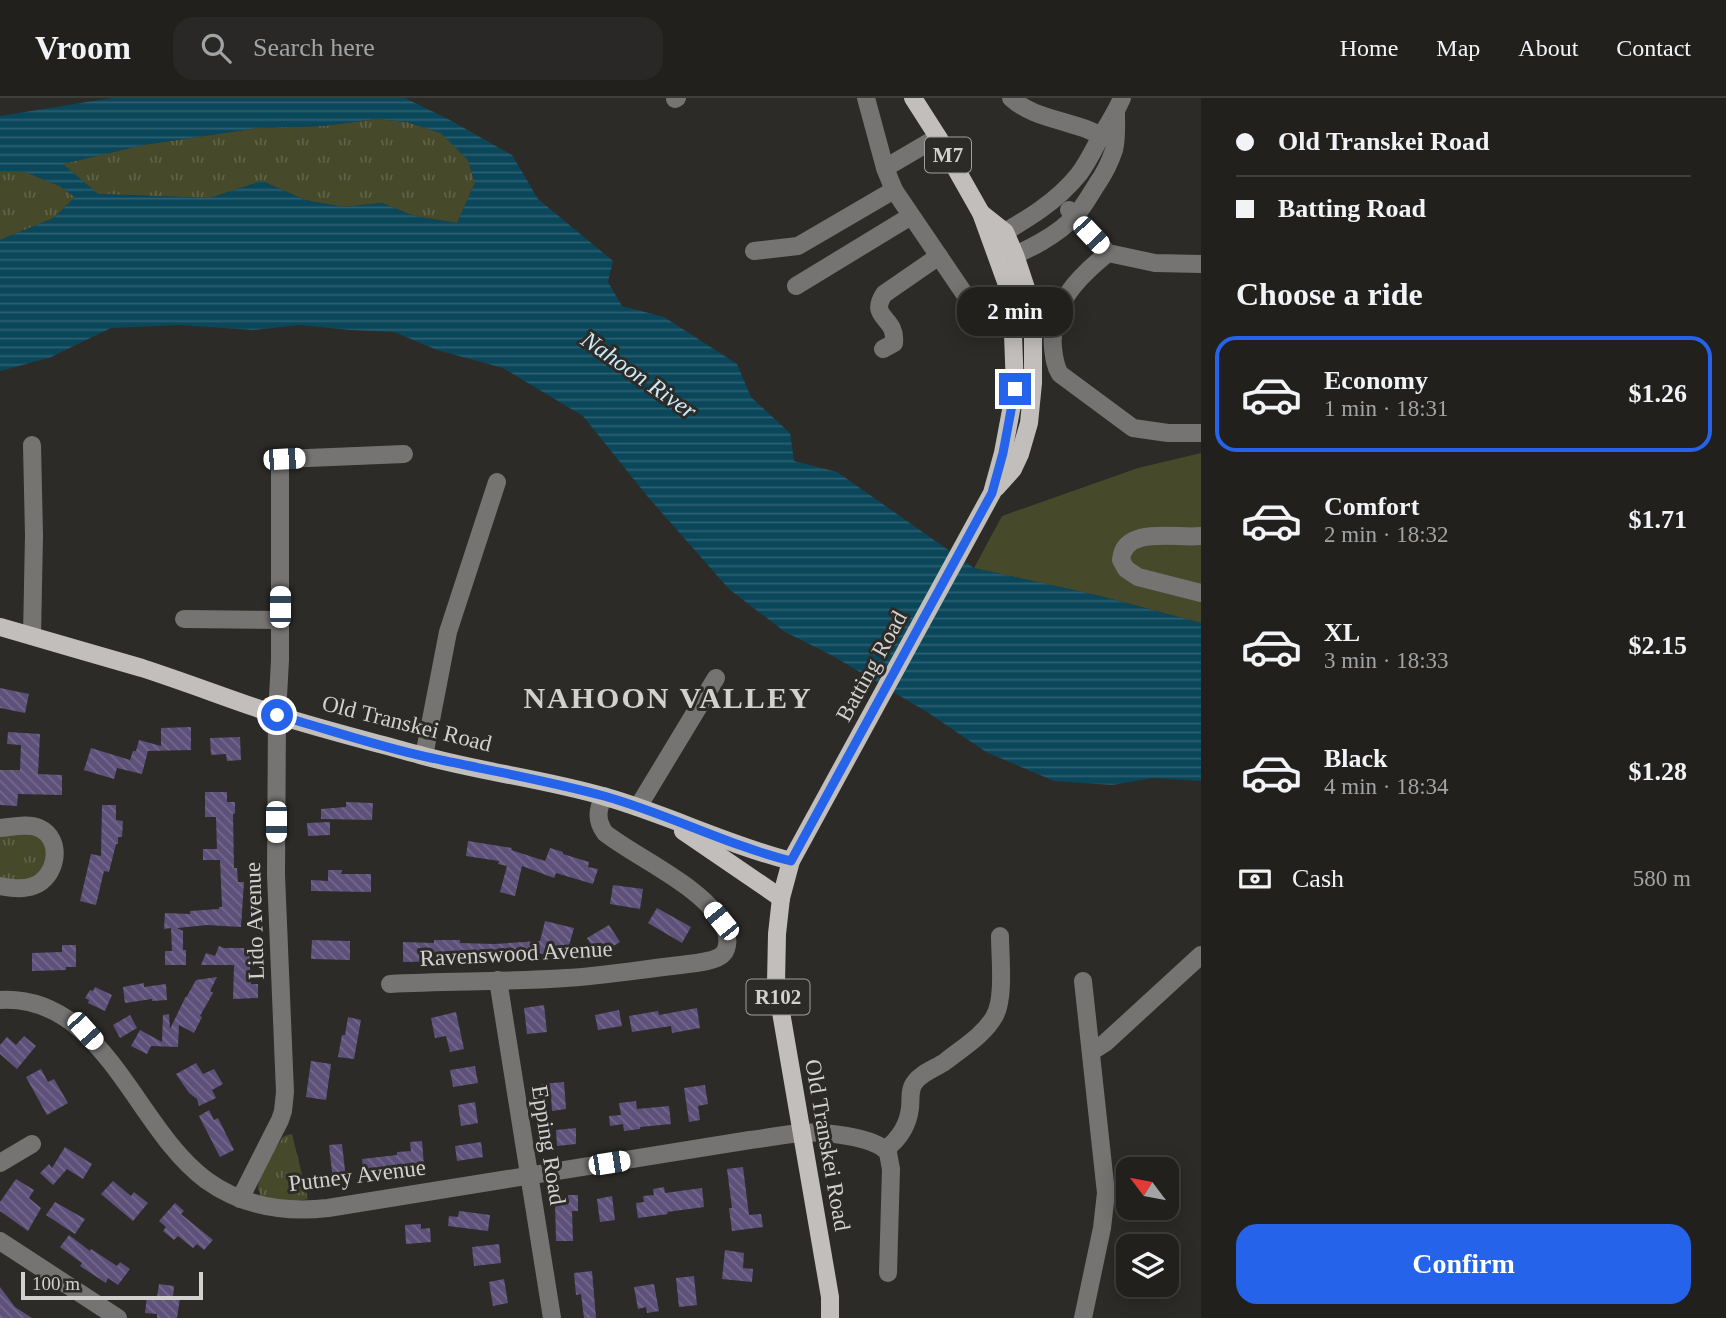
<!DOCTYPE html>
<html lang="en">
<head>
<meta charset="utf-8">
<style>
	body { margin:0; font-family:"Times New Roman",serif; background:#292826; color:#f1f3f6; height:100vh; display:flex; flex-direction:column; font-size:26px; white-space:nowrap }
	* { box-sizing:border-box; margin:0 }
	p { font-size:23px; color:#a2a3a4 }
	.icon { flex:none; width:38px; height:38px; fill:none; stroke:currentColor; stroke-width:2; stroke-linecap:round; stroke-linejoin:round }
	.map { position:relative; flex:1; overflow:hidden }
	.drawer { display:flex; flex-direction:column; background:#21201d; width:525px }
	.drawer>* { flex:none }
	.top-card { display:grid; align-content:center; height:154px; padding:0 35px; background:#21201d }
	.needle { width:46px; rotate:302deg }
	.tools { position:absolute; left:1116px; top:1059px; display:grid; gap:14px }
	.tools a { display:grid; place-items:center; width:63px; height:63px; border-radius:14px; background:#21201d; box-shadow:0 4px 18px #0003,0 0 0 2px #3e3e3b; font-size:35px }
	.scale { position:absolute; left:21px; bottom:18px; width:182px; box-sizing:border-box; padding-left:7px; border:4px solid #d2d1cf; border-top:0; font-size:19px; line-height:24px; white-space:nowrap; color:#d2d1cf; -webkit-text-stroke:5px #2c2b27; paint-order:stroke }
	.end { position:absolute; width:32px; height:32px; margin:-16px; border:9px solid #2563eb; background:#fff; box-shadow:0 0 0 4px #fff }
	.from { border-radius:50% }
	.bubble { position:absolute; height:49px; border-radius:21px; background:#21201d; box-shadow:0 4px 18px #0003,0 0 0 2px #3e3e3b; font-size:23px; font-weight:700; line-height:49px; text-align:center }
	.car { position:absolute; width:21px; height:42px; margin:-21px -10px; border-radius:9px; box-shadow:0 0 5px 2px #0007; background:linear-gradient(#fff 24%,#345 0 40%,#fff 0 76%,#345 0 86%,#fff 0) }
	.top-card b { display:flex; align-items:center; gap:24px; height:66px; font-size:26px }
	.top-card b+b { border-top:2px solid #3e3e3b }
	.top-card i { width:18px; height:18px; background:#f1f3f6 }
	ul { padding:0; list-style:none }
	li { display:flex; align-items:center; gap:21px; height:116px; margin:0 14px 10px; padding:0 21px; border:4px solid transparent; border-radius:21px }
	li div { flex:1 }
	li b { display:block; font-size:26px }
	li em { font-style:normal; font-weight:700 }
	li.active { border-color:#2563eb }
	li>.icon { width:63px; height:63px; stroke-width:1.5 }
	h2 { padding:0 35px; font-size:32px; line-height:84px }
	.pay { display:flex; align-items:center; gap:18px; height:77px; padding:0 35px; font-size:26px }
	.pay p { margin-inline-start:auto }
	.action { display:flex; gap:14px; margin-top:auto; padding:14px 35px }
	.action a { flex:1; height:80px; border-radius:21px; background:#2563eb; color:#fff; font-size:28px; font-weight:700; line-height:80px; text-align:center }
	header { display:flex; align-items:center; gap:42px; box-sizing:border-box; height:98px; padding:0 35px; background:#21201d; border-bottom:2px solid #3e3e3b }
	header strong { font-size:33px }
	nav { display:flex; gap:38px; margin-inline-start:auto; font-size:24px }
	.search { width:490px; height:63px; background:#292826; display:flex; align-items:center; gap:18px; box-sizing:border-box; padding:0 24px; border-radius:21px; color:#a2a3a4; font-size:26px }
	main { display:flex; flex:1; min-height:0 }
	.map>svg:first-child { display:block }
</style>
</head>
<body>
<header>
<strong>Vroom</strong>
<div class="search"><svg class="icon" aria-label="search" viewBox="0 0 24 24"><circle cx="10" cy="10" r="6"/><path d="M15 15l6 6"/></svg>Search here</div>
<nav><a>Home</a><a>Map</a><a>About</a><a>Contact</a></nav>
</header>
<main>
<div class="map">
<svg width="1201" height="1220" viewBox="0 0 1201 1220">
	<defs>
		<pattern id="grass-tufts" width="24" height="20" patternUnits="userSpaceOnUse" patternTransform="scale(1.75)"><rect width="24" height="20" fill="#464a2b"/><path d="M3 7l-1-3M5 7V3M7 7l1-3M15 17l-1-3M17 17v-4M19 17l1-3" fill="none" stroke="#606349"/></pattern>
		<pattern id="water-rules" width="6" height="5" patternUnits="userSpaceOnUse" patternTransform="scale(1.75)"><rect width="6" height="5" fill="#0a475b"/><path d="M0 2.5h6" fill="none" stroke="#2d6072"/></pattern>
		<pattern id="building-back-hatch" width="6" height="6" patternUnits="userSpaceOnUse" patternTransform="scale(1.75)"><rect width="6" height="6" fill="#5d517a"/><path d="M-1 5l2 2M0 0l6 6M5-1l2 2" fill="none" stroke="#73698c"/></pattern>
	</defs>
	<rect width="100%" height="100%" fill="#2c2b27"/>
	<!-- grass -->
	<g fill="url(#grass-tufts)">
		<polygon points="376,21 407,24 441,35 468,62 475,85 457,125 414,118 382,105 343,109 305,102 262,83 210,100 98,96 62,66 143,47 257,30 323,28"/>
		<polygon points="0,74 25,74 60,88 75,99 54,120 0,142"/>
		<path d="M0 734C15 734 40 730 46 748 47 753 47 760 48 765 29 785 27 782 0 783Z"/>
		<path d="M292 1036 308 1101C293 1105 275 1104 261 1098L258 1091 259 1081 274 1052 284 1038Z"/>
	</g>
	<!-- green -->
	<polygon fill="#464a2b" points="1201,355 1201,525 1100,498 974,470 1002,418 1138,370"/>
	<!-- water -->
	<path fill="url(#water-rules)" fill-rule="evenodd" d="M112 0H405L448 21 512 57 538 101 613 163 608 184 622 208 664 219 737 266 751 299 790 335 794 363 837 374 974 470 1100 498 1201 525V683L1153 680 1112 687 1054 683 986 654 927 614 833 558 785 534 729 491 648 399 583 318 503 270 437 252 394 234 350 232 300 227 253 232 179 227 111 230 49 260 0 273V142L54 120 75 99 60 88 25 74H0V18ZM376 21 407 24 441 35 468 62 475 85 457 125 414 118 382 105 343 109 305 102 262 83 210 100 98 96 63 66 143 47 257 30 323 28Z"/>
	<!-- building -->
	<g fill="url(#building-back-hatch)">
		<polygon points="0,590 29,596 25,615 0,610"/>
		<polygon points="191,629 191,652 148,653 142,676 117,670 114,681 84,672 91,650 130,662 133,653 136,653 139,642 161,648 161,630"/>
		<polygon points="8,634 40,636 38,676 62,677 62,697 18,696 17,708 0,707 0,672 20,672 21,647 7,646"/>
		<polygon points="240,639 241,662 227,663 226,656 211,657 210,640"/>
		<polygon points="205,694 227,694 227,704 235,704 235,716 233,715 234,770 237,770 238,784 244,784 241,829 207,827 177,830 183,833 183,852 186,852 186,867 165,867 165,853 172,853 171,830 164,831 165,815 190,816 190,813 219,811 219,809 222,809 220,762 203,762 203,751 217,751 216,719 205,719"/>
		<polygon points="346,704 373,705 372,722 321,721 321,711 346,709"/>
		<polygon points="102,707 116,707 116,722 123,723 122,739 118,739 118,746 116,746 109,774 104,773 96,807 80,803 91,756 101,758"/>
		<polygon points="330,724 330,737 308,738 307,725"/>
		<polygon points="468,743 512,750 511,752 545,763 550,750 563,754 563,756 589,764 588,769 598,771 593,786 556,775 554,780 522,768 515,798 500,794 507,768 498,766 499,763 466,758"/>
		<polygon points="328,772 342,772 341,776 371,776 371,794 311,793 311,782 328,783"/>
		<polygon points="613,787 643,791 640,811 610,806"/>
		<polygon points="657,810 691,829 682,845 648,825"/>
		<polygon points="545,823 574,830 568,851 555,848 552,858 529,853 529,859 494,862 403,864 403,844 434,845 434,842 460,842 460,845 494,846 540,843"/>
		<polygon points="609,827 620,844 598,858 587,840"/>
		<polygon points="312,842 350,843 350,862 311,861"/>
		<polygon points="62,847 76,847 76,869 66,869 66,872 32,873 32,855 62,854"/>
		<polygon points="219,848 224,850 249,850 251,886 258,886 258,900 233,901 234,867 201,867 206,855 215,858"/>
		<polygon points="217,879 210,893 213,895 200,918 202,919 194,935 179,927 178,949 151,948 147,956 131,948 140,932 162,944 163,917 169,916 170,931 186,898 186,900 196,882"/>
		<polygon points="144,885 144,889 166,886 167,902 152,903 152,901 125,905 123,889"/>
		<polygon points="95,889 112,897 105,913 88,905 89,902 85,900 90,892 93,893"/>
		<polygon points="544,907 547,934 527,936 524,910"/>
		<polygon points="697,910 700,930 672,935 671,928 632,934 629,918 658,913 659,917"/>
		<polygon points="619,912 622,928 598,932 595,917"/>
		<polygon points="456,914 464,951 450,954 446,938 435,940 431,920"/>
		<polygon points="130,917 137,930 120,940 113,927"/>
		<polygon points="348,919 361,922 354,961 338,959 342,937 345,937"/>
		<polygon points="24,938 36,948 17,971 0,956 0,947 7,939 16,947"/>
		<polygon points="311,963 331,966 326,1002 306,999"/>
		<polygon points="196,965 203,976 214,971 223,986 212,992 216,1000 199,1008 197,1001 189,995 176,976"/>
		<polygon points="475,968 478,985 453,989 450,972"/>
		<polygon points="41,971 48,984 54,981 68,1005 47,1017 26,979"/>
		<polygon points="564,984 566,1011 552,1013 551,997 542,998 541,986"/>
		<polygon points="705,987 708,1006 698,1008 700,1022 689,1024 684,990"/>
		<polygon points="636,1003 637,1011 669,1008 671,1026 640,1029 640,1031 624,1033 623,1026 610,1028 609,1018 621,1017 619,1005"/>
		<polygon points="475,1004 478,1025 461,1028 458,1007"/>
		<polygon points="209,1012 214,1022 218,1020 234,1052 220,1059 199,1018"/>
		<polygon points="576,1030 576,1046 557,1048 556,1032"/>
		<polygon points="422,1043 424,1067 387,1071 388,1074 364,1076 362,1061 397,1057 397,1054 411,1053 410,1044"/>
		<polygon points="481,1044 483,1059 457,1063 455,1048"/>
		<polygon points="342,1046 346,1081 333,1083 329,1047"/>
		<polygon points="65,1049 92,1066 83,1081 67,1071 53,1087 40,1075 49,1066 52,1070"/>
		<polygon points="743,1069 749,1117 761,1116 763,1129 732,1133 729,1110 732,1110 727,1071"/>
		<polygon points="16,1081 34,1092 29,1100 41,1110 28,1133 0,1113 0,1104"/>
		<polygon points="113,1083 131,1098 134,1094 148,1105 133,1123 101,1096"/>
		<polygon points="664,1089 665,1095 702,1090 704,1109 667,1114 668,1116 638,1120 636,1105 644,1104 643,1098 654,1097 653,1091"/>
		<polygon points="568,1097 578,1097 578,1113 572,1113 573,1143 556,1143 555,1102 568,1102"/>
		<polygon points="612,1098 615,1122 600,1124 597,1101"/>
		<polygon points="55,1104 85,1121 75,1136 46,1117"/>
		<polygon points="175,1105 184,1113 181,1116 213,1142 204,1152 197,1146 193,1150 178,1138 174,1142 163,1133 166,1129 159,1123"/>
		<polygon points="459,1113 490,1117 488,1133 448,1128 449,1118 458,1119"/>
		<polygon points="421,1126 421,1131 430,1130 431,1144 406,1146 405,1127"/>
		<polygon points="69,1137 90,1153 91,1151 117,1168 120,1164 130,1171 118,1187 108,1180 106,1185 80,1168 82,1165 60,1149"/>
		<polygon points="499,1146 501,1165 474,1168 472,1149"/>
		<polygon points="725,1152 744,1155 743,1170 753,1171 752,1184 722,1181"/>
		<polygon points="592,1173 596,1220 584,1220 581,1196 576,1197 574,1175"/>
		<polygon points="694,1178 697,1207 679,1209 676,1180"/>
		<polygon points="504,1181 508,1205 493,1208 489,1184"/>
		<polygon points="159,1186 174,1188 173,1199 180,1200 177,1220 157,1220 157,1216 145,1215 147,1198 157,1199"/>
		<polygon points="654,1186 659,1213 647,1215 646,1209 638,1211 634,1189"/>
		<polygon points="0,1189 15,1209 32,1220 0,1220"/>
	</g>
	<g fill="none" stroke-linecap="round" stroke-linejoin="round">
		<!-- minor -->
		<g stroke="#767473" stroke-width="18">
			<polyline points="866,0 885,70 894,92 972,207"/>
			<path d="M1011 0C1029 17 1057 21 1080 29 1088 31 1095 35 1102 38"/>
			<polyline points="675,1 677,0"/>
			<polyline points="885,70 938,39"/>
			<polyline points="1069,112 1108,155 1155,165 1201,166"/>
			<path d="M993 141C1024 123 1056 105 1079 76 1088 64 1094 51 1101 38 1109 25 1116 14 1122 0"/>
			<polyline points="754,153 798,148 894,92"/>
			<path d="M1108 155C1078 179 1049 208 1053 250 1054 259 1055 268 1060 276L1133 330 1168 335H1201"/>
			<path d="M1002 162C1027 153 1058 137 1076 117 1084 108 1090 97 1097 86 1104 76 1110 64 1114 52 1117 40 1116 27 1116 15"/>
			<polyline points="796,188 911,118"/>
			<path d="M883 251 894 245C897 218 868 221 884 196L939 158"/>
			<polyline points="32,347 34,437 32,538"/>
			<path d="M1201 438C1177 441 1124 427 1121 462L1126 471 1138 479 1201 495"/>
			<polyline points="184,521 280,522"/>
			<polyline points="424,658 448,534 497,384"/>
			<polyline points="638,709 716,580"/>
			<path d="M0 730C12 729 28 725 39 730 64 741 57 780 33 788 23 792 10 790 0 788"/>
			<polyline points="498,882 552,1220"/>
			<path d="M390 886C448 883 507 884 566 880 602 878 637 872 672 868 684 866 715 865 723 856 729 850 728 838 725 831 709 791 638 761 605 735 596 722 597 712 604 698"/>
			<path d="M0 902C104 896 135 1030 206 1082 242 1108 284 1115 328 1110L750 1042C766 1040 782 1037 799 1035 819 1033 876 1038 888 1055L891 1071 888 1175"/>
			<polyline points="1091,954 1105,945 1201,857"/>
			<path d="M886 1051C899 1041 908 1027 910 1010 911 1001 909 991 915 984 922 974 937 970 946 963 962 950 984 937 994 919 1005 902 1000 859 1000 838"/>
			<polyline points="0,1065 32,1046"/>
			<polyline points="240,1101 280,1022 283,1013 285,994 276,777 277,617 280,562 280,367 284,361 404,356"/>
			<polyline points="0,1143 118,1220"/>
			<polyline points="1083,1220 1102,1130 1106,1095 1083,883"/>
		</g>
		<!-- major -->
		<g stroke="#c2bebb" stroke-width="18">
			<polyline points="981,115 1005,134 1015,157 1028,196 1033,233 1033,285 1029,325 1020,356 1013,371 996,390"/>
			<path d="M0 529C47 543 95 556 142 570 188 585 232 602 277 617 324 632 373 644 420 657 481 674 545 681 606 699 669 717 728 747 791 763"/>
			<polyline points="683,733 781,800"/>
			<polyline points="830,1220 830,1199 776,885 777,836 781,800 791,763 992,395 1003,355 1015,291 1013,236 1010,195 981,115 938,39 913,0"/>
		</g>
	</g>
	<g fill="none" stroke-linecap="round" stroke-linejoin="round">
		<!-- route -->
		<path stroke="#2563eb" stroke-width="9" d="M277 617C327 631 376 648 427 659 486 672 546 682 604 698 668 716 727 747 791 763L992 395 1003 355 1015 291"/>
	</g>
	<g text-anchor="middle" stroke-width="6" stroke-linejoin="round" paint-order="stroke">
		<!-- shield labels -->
		<g fill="#2c2b27" stroke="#a09f9d" stroke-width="2">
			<rect x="925" y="39.5" width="46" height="35" rx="5"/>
			<rect x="746.5" y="881.5" width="63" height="35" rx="5"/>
		</g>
		<g font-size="21" font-weight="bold" fill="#d2d1cf">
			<text x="948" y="64">M7</text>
			<text x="778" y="906">R102</text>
		</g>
		<!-- street labels -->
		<g font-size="23" fill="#d2d1cf" stroke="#2c2b27">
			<text transform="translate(871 568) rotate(-61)" y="8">Batting Road</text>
			<text transform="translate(407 625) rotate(14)" y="8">Old Transkei Road</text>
			<text transform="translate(254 823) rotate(-92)" y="8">Lido Avenue</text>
			<text transform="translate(516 855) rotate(-3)" y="8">Ravenswood Avenue</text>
			<text transform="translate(549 1047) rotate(81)" y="8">Epping Road</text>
			<text transform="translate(828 1047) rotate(80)" y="8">Old Transkei Road</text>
			<text transform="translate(357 1077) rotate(-7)" y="8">Putney Avenue</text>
		</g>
		<!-- water labels -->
		<g font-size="24" font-style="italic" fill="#cbeaf9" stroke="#2c2b27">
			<text transform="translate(639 277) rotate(35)" y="8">Nahoon River</text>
		</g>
		<!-- district labels -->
		<g font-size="30" font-weight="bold" letter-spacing="2" fill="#d2d1cf" stroke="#2c2b27">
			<text x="668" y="610">NAHOON VALLEY</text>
		</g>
	</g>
</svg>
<div class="tools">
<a><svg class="needle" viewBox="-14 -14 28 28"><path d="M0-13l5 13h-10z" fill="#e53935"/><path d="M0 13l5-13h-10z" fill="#a2a3a4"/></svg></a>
<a><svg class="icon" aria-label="layers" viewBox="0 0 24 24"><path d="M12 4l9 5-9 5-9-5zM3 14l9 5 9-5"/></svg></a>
</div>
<div class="scale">100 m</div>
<i class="end from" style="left:277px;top:617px"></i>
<i class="end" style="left:1015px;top:291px"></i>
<div class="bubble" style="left:957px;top:189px;width:116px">2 min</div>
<i class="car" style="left:1091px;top:137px;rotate:137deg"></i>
<i class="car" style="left:284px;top:361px;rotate:87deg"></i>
<i class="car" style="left:280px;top:509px;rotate:0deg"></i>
<i class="car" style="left:276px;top:724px;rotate:180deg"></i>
<i class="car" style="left:721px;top:823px;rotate:321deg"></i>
<i class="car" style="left:85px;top:933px;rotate:138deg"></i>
<i class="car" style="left:609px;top:1065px;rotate:81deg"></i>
</div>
<section class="drawer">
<div class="top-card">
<b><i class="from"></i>Old Transkei Road</b>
<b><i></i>Batting Road</b>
</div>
<h2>Choose a ride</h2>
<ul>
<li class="active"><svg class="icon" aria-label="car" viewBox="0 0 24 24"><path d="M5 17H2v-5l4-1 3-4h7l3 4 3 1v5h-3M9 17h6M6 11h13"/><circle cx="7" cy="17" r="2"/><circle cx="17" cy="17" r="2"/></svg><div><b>Economy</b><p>1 min · 18:31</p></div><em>$1.26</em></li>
<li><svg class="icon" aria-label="car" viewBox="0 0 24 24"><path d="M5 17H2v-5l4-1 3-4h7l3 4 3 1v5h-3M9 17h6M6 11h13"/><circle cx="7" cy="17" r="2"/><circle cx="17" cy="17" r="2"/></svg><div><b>Comfort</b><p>2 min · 18:32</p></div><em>$1.71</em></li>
<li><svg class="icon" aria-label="car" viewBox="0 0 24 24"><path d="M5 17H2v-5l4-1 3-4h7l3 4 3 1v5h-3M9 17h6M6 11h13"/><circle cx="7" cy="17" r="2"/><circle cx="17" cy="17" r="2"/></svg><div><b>XL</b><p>3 min · 18:33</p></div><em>$2.15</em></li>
<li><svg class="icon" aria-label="car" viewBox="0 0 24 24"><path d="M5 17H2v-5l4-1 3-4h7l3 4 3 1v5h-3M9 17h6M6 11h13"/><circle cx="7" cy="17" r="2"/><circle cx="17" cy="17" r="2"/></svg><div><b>Black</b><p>4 min · 18:34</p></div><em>$1.28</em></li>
</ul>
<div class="pay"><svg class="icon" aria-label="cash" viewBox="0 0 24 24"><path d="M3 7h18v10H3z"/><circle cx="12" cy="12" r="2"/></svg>Cash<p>580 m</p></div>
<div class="action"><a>Confirm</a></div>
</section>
</main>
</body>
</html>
